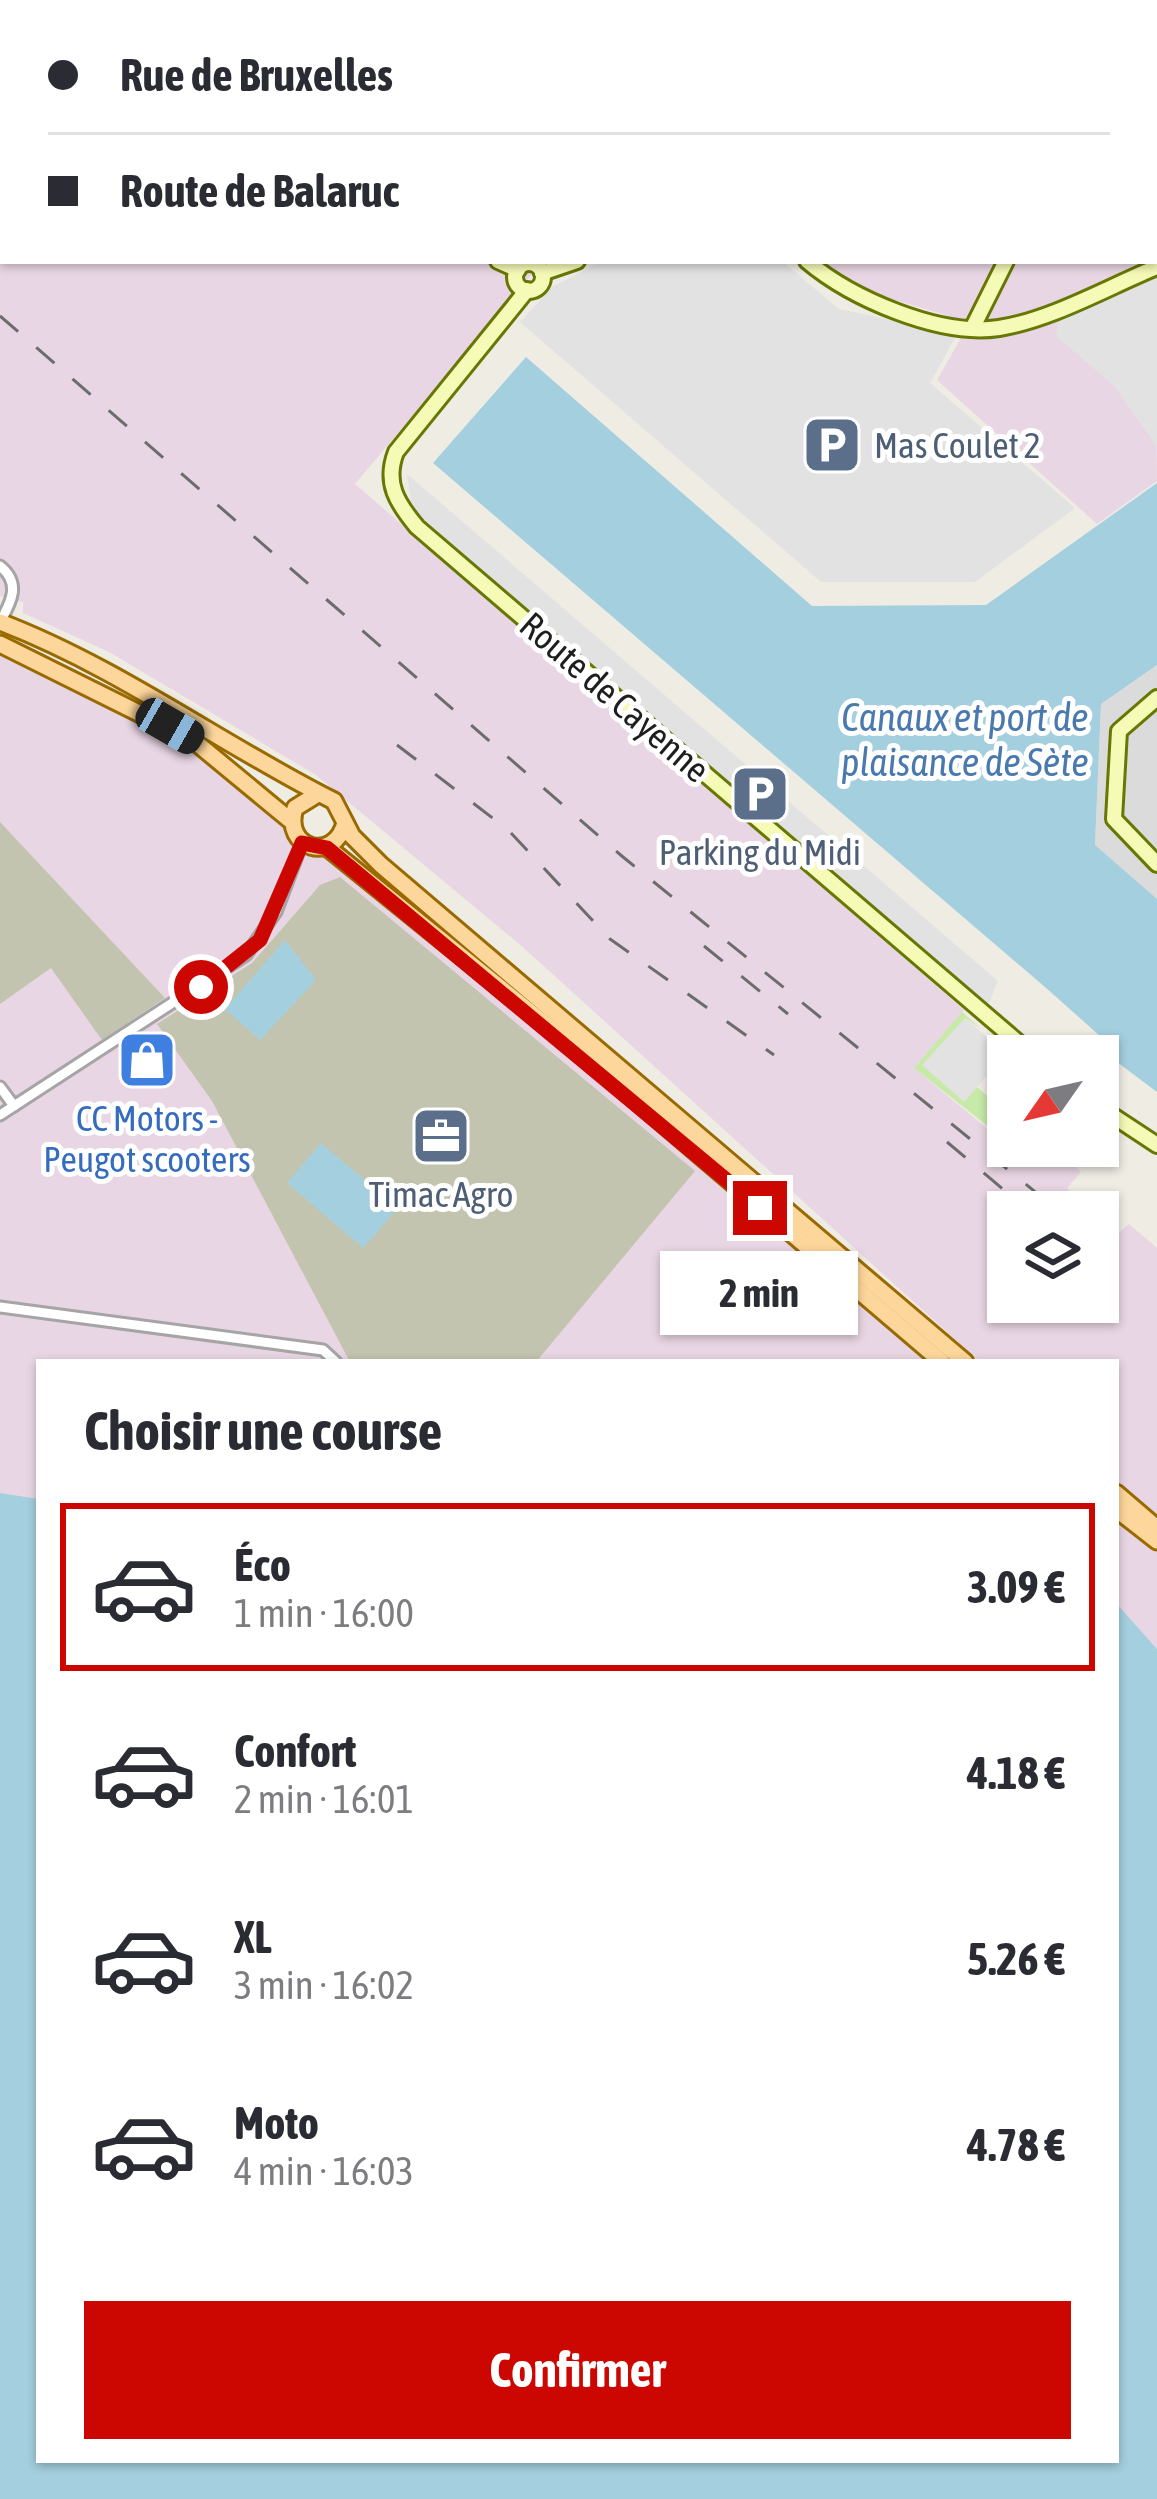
<!DOCTYPE html>
<html lang="fr">
<head>
<meta charset="utf-8">
<style>
	body { margin:0; font-family:"Asap Condensed",sans-serif; background:#f2f2f3; color:#2b2b33; height:100vh; display:flex; flex-direction:column; font-size:45px; white-space:nowrap }
	* { box-sizing:border-box; margin:0 }
	p { font-size:39px; color:#7c7c81 }
	.icon { flex:none; width:66px; height:66px; fill:none; stroke:currentColor; stroke-width:2; stroke-linecap:round; stroke-linejoin:round }
	.map { position:relative; flex:1; overflow:hidden }
	.drawer { position:absolute; left:36px; top:1359px; width:1083px; height:1104px; display:flex; flex-direction:column; background:#fff; border-radius:0px; box-shadow:0 3px 9px #0004 }
	.drawer>* { flex:none }
	.hud { position:absolute; left:0px; top:0px; width:1158px; height:264px; box-shadow:0 3px 9px #0004; display:grid; align-content:center; height:264px; padding:0 48px; background:#fff }
	.needle { width:78px; rotate:236deg }
	.fabs { position:absolute; left:987px; top:1035px; display:grid; gap:24px }
	.fabs a { display:grid; place-items:center; width:132px; height:132px; border-radius:0px; background:#fff; box-shadow:0 3px 9px #0004; font-size:60px }
	.end { position:absolute; width:54px; height:54px; margin:-27px; border:15px solid #cc0600; background:#fff; box-shadow:0 0 0 6px #fff }
	.from { border-radius:50% }
	.bubble { position:absolute; height:84px; border-radius:0px; background:#fff; box-shadow:0 3px 9px #0004; font-size:39px; font-weight:700; line-height:84px; text-align:center }
	.car { position:absolute; width:36px; height:72px; margin:-36px -18px; border-radius:15px; box-shadow:0 0 9px 3px #0007; background:linear-gradient(#222 24%,#8ab4d8 0 40%,#222 0 76%,#8ab4d8 0 86%,#222 0) }
	.hud b { display:flex; align-items:center; gap:42px; height:114px; font-size:45px }
	.hud b+b { border-top:3px solid #e1e1e2 }
	.hud i { width:30px; height:30px; background:#2b2b33 }
	ul { padding:0; list-style:none }
	li { display:flex; align-items:center; gap:36px; height:168px; margin:0 24px 18px; padding:0 24px; border:6px solid transparent; border-radius:0px }
	li div { flex:1 }
	li b { display:block; font-size:45px }
	li em { font-style:normal; font-weight:700 }
	li.on { border-color:#cc0600 }
	li>.icon { width:108px; height:108px; stroke-width:1.5 }
	h2 { padding:0 48px; font-size:54px; line-height:144px }
	.cta { display:flex; gap:24px; margin-top:auto; padding:24px 48px }
	.cta a { flex:1; height:138px; border-radius:0px; background:#cc0600; color:#fff; font-size:48px; font-weight:700; line-height:138px; text-align:center }
	.map>svg:first-child { display:block }
</style>
</head>
<body>
<div class="map">
<svg width="1157" height="2499" viewBox="0 0 1157 2499">
	<rect width="100%" height="100%" fill="#efece4"/>
	<!-- residential -->
	<polygon fill="#dcdbdb" points="1157,665 1157,899 1095,846 1101,704"/>
	<!-- industrial -->
	<g fill="#e9d6e4">
		<polygon points="0,0 734,3 3,3 3,261 543,261 355,484 964,1010 914,1068 1008,1146 1024,1154 1031,1146 1052,1146 1081,1172 1067,1188 1094,1212 1008,1212 1008,1302 1098,1302 1098,1216 1119,1233 1129,1224 1157,1248 1157,1518 1116,1483 1116,1362 980,1362 525,949 316,775 109,652 23,613 23,602 0,596"/>
		<polygon points="1155,197 1157,481 1097,524 937,380 970,322 853,288 822,261 1155,261"/>
		<polygon points="0,655 198,750 939,1362 39,1362 39,1499 0,1493"/>
		<polygon points="1116,1508 1157,1542 1157,1649 1116,1603"/>
	</g>
	<!-- construction -->
	<g fill="#c3c4af">
		<polygon points="0,822 165,998 102,1040 51,968 0,1004"/>
		<polygon points="340,877 695,1171 536,1362 350,1362 212,1101 157,1024 252,963 320,885"/>
	</g>
	<!-- grass -->
	<polygon fill="#c7eaa9" points="962,1012 980,1028 965,1018 964,1101 977,1087 1008,1114 1008,1142 914,1068"/>
	<!-- parking -->
	<g fill="#e2e2e2">
		<polygon points="603,261 782,261 839,309 957,334 930,383 1075,508 975,582 821,582 520,322 552,287"/>
		<polygon points="1157,274 1157,447 1114,386 1056,336 1059,312"/>
		<polygon points="407,474 998,981 987,1008 423,521 411,501"/>
		<polygon points="965,1018 1006,1054 964,1102 922,1065"/>
	</g>
	<!-- water -->
	<g fill="#a4cfde">
		<polygon points="526,357 812,606 986,605 1157,483 1157,665 1101,704 1095,845 1157,899 1157,1092 1109,1056 1110,1047 1099,1048 1100,1036 1045,987 433,463"/>
		<polygon points="285,940 316,980 260,1040 225,1009"/>
		<polygon points="321,1143 398,1208 363,1248 287,1183"/>
		<polygon points="0,1493 39,1499 39,2460 1116,2460 1116,1603 1157,1649 1157,2499 0,2499"/>
	</g>
	<g fill="none" stroke-linecap="round" stroke-linejoin="round">
		<defs>
			<g id="street">
				<polyline points="466,0 522,3"/>
				<polyline points="738,0 745,3"/>
				<polyline points="1089,0 1089,3"/>
				<polyline points="622,3 624,0"/>
				<path d="M0 566C21 583 12 601 0 622"/>
				<polyline points="0,1087 14,1106"/>
				<polyline points="0,1115 246,955 276,912 302,843"/>
				<polyline points="0,1307 323,1350 336,1362"/>
			</g>
			<g id="secondary">
				<polyline points="180,0 183,3"/>
				<polyline points="885,0 892,3"/>
				<polyline points="907,0 914,3"/>
				<polyline points="1155,62 1157,61"/>
				<polyline points="1155,112 1157,113"/>
				<polyline points="1155,202 1157,202"/>
				<polyline points="498,261 518,270"/>
				<path d="M807 261C851 298 939 337 999 328 1051 320 1108 287 1157 267"/>
				<circle cx="529" cy="277" r="14"/>
				<polyline points="542,273 577,261"/>
				<path d="M527 290 396 452C384 483 397 503 417 527L1034 1056"/>
				<polyline points="972,329 1006,261"/>
				<polyline points="1157,698 1119,731 1114,819 1157,864"/>
				<polyline points="1098,1106 1157,1145"/>
			</g>
			<g id="primary">
				<path d="M0 622C120 668 222 745 334 801L352 836 381 865 965 1362"/>
				<polyline points="0,644 193,740 291,821"/>
				<path d="M316 795 295 808C282 849 334 864 345 823"/>
				<polyline points="327,847 571,1045 942,1362"/>
				<polyline points="1116,1493 1157,1528"/>
				<polyline points="1116,1509 1157,1541"/>
			</g>
		</defs>
		<!-- street casing -->
		<use href="#street" stroke="#a5a5a5" stroke-width="15"/>
		<!-- secondary casing -->
		<use href="#secondary" stroke="#677703" stroke-width="20"/>
		<!-- primary casing -->
		<use href="#primary" stroke="#986a00" stroke-width="21"/>
		<!-- street -->
		<use href="#street" stroke="#fff" stroke-width="9"/>
		<!-- secondary -->
		<use href="#secondary" stroke="#f5fab7" stroke-width="14"/>
		<!-- primary -->
		<use href="#primary" stroke="#fdd69b" stroke-width="15"/>
		<!-- rail -->
		<g stroke="#6c6c6c" stroke-width="3" stroke-dasharray="24 24" stroke-linecap="butt">
			<polyline points="0,316 623,857 1060,1212"/>
			<polyline points="397,745 507,829"/>
			<polyline points="511,833 610,939 774,1055"/>
			<polyline points="704,946 788,1014"/>
			<polyline points="947,1142 1030,1212"/>
			<polyline points="1098,1237 1109,1246"/>
		</g>
	</g>
	<g fill="none" stroke-linecap="round" stroke-linejoin="round">
		<!-- route -->
		<polyline stroke="#cc0600" stroke-width="15" points="201,987 260,940 302,843 327,848 760,1208"/>
	</g>
	<!-- icons -->
	<defs>
		<symbol id="parking-square" viewBox="-11 -11 22 22"><rect x="-9" y="-9" width="18" height="18" rx="4" fill="#5c6f8a" stroke="#fff"/><path d="M-3.5-5.5H1a3.5 3.5 0 0 1 0 7H-1V5.5H-3.5ZM-1-3.4V-.6H.8a1.4 1.4 0 0 0 0-2.8Z" fill="#fff"/></symbol>
		<symbol id="shop-square" viewBox="-11 -11 22 22"><rect x="-9" y="-9" width="18" height="18" rx="4" fill="#3f7fe0" stroke="#fff"/><path d="M-5-2.5h2.3a2.7 3.5 0 0 1 5.4 0H5L5.5 6h-11ZM-1.5-2.5h3a1.5 2.3 0 0 0-3 0Z" fill="#fff"/></symbol>
		<symbol id="office-square" viewBox="-11 -11 22 22"><rect x="-9" y="-9" width="18" height="18" rx="4" fill="#5c6f8a" stroke="#fff"/><path d="M-6-3h4V-5.5h4V-3h4V5H-6ZM-1-4.5V-3h2v-1.5ZM-6 0V1H6V0Z" fill="#fff"/></symbol>
	</defs>
	<g fill-rule="evenodd">
		<use href="#parking-square" x="799" y="412" width="66" height="66"/>
		<use href="#parking-square" x="727" y="761" width="66" height="66"/>
		<use href="#shop-square" x="114" y="1027" width="66" height="66"/>
		<use href="#office-square" x="408" y="1103" width="66" height="66"/>
	</g>
	<g text-anchor="middle" stroke-width="10" stroke-linejoin="round" paint-order="stroke">
		<!-- service labels -->
		<g font-size="36" fill="#4e5e75" stroke="#fff">
			<text x="874" y="458" text-anchor="start">Mas Coulet 2</text>
			<text x="760" y="865">Parking du Midi</text>
			<text x="441" y="1207">Timac Agro</text>
		</g>
		<!-- street labels -->
		<g font-size="36" fill="#1e1e1e" stroke="#fff">
			<text transform="translate(615 697) rotate(41)" y="13">Route de Cayenne</text>
		</g>
		<!-- shop labels -->
		<g font-size="36" fill="#366cbe" stroke="#fff">
			<text x="147" y="1131">CC Motors -<tspan x="147" dy="41">Peugot scooters</tspan></text>
		</g>
		<!-- water labels -->
		<g font-size="39" font-style="italic" fill="#4979af" stroke="#fff">
			<text x="965" y="731">Canaux et port de<tspan x="965" dy="45">plaisance de Sète</tspan></text>
		</g>
	</g>
</svg>
<div class="fabs">
<a><svg class="needle" viewBox="-14 -14 28 28"><path d="M0-13l5 13h-10z" fill="#e53935"/><path d="M0 13l5-13h-10z" fill="#7c7c81"/></svg></a>
<a><svg class="icon" aria-label="layers" viewBox="0 0 24 24"><path d="M12 4l9 5-9 5-9-5zM3 14l9 5 9-5"/></svg></a>
</div>
<i class="end from" style="left:201px;top:987px"></i>
<i class="end" style="left:760px;top:1208px"></i>
<div class="bubble" style="left:660px;top:1251px;width:198px">2 min</div>
<i class="car" style="left:170px;top:726px;rotate:120deg"></i>
<div class="hud">
<b><i class="from"></i>Rue de Bruxelles</b>
<b><i></i>Route de Balaruc</b>
</div>
<section class="drawer">
<h2>Choisir une course</h2>
<ul>
<li class="on"><svg class="icon" aria-label="car" viewBox="0 0 24 24"><path d="M5 17H2v-5l4-1 3-4h7l3 4 3 1v5h-3M9 17h6M6 11h13"/><circle cx="7" cy="17" r="2"/><circle cx="17" cy="17" r="2"/></svg><div><b>Éco</b><p>1 min · 16:00</p></div><em>3.09 €</em></li>
<li><svg class="icon" aria-label="car" viewBox="0 0 24 24"><path d="M5 17H2v-5l4-1 3-4h7l3 4 3 1v5h-3M9 17h6M6 11h13"/><circle cx="7" cy="17" r="2"/><circle cx="17" cy="17" r="2"/></svg><div><b>Confort</b><p>2 min · 16:01</p></div><em>4.18 €</em></li>
<li><svg class="icon" aria-label="car" viewBox="0 0 24 24"><path d="M5 17H2v-5l4-1 3-4h7l3 4 3 1v5h-3M9 17h6M6 11h13"/><circle cx="7" cy="17" r="2"/><circle cx="17" cy="17" r="2"/></svg><div><b>XL</b><p>3 min · 16:02</p></div><em>5.26 €</em></li>
<li><svg class="icon" aria-label="car" viewBox="0 0 24 24"><path d="M5 17H2v-5l4-1 3-4h7l3 4 3 1v5h-3M9 17h6M6 11h13"/><circle cx="7" cy="17" r="2"/><circle cx="17" cy="17" r="2"/></svg><div><b>Moto</b><p>4 min · 16:03</p></div><em>4.78 €</em></li>
</ul>
<div class="cta"><a>Confirmer</a></div>
</section>
</div>
</body>
</html>
